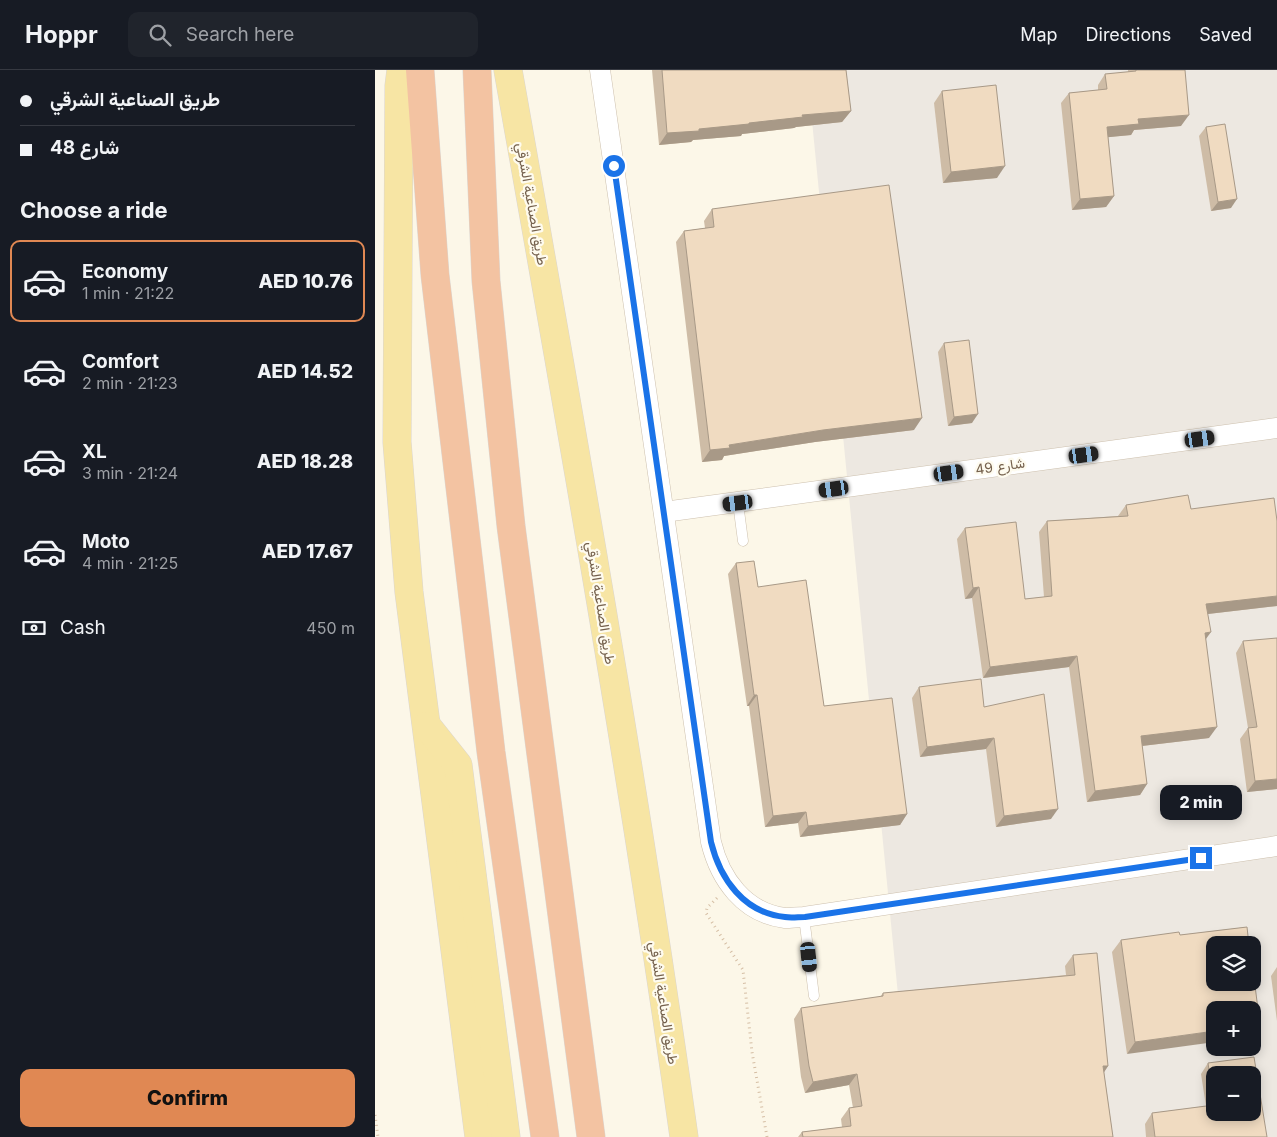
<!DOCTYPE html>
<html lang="en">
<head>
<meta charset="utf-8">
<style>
	body { margin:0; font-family:Inter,Vazirmatn,sans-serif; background:#20242c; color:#f1f3f6; height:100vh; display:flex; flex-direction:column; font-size:19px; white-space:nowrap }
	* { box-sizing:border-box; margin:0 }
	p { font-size:16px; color:#9ea1a6 }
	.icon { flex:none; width:28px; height:28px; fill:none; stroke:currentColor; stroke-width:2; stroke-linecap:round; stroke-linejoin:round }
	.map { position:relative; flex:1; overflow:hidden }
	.drawer { display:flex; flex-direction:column; background:#171b24; width:375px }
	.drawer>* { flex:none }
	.hud { display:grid; align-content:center; height:110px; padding:0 20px; background:#171b24 }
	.buttons { position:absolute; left:831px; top:866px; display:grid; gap:10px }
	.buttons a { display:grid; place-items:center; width:55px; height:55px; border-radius:10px; background:#171b24; box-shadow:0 2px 12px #0003; font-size:25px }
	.end { position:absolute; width:22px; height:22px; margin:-11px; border:6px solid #1a73e8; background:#fff; box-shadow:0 0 0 2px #fff }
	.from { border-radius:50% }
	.bubble { position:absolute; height:35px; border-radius:10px; background:#171b24; box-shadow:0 2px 12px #0003; font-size:16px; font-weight:800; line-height:35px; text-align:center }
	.car { position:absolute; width:15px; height:30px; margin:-15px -8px; border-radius:6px; box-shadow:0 0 4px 1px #0007; background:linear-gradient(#222 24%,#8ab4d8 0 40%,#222 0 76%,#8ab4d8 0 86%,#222 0) }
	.hud b { display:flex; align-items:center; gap:18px; height:48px; font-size:19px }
	.hud b+b { border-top:1px solid #363941 }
	.hud i { width:12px; height:12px; background:#f1f3f6 }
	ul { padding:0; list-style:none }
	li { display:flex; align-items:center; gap:15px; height:82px; margin:0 10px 8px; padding:0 10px; border:2px solid transparent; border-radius:10px }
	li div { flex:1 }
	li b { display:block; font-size:19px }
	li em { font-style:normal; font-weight:800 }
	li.active { border-color:#e08853 }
	li>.icon { width:45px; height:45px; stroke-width:1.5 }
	h2 { padding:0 20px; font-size:22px; line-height:60px }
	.pay { display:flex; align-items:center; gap:12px; height:55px; padding:0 20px; font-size:19px }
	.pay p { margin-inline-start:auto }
	.action { display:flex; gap:10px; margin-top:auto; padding:10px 20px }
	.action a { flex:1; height:58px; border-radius:10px; background:#e08853; color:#111; font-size:20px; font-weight:800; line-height:58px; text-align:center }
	header { display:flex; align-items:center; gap:30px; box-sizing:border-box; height:70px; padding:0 25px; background:#171b24; border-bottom:1px solid #363941 }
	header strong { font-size:24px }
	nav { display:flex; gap:28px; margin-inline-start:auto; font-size:18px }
	.search { width:350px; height:45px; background:#20242c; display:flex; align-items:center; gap:12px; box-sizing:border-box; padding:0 18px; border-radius:10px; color:#9ea1a6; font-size:19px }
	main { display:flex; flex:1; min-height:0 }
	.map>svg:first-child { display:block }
</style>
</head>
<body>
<header>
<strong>Hoppr</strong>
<div class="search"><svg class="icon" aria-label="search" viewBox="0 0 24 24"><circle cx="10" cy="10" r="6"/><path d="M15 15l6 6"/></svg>Search here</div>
<nav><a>Map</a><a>Directions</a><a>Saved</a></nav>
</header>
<main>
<section class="drawer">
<div class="hud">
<b><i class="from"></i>طريق الصناعية الشرقي</b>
<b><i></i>شارع 48</b>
</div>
<h2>Choose a ride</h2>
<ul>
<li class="active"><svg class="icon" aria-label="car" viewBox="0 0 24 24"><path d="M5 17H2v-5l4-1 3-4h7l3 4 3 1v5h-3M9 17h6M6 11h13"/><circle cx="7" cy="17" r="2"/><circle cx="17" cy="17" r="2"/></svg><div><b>Economy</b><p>1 min · 21:22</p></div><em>AED 10.76</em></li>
<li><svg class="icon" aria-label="car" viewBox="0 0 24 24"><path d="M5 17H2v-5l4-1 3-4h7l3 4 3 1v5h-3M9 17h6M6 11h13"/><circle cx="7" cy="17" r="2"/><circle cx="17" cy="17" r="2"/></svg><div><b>Comfort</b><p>2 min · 21:23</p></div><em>AED 14.52</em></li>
<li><svg class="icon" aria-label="car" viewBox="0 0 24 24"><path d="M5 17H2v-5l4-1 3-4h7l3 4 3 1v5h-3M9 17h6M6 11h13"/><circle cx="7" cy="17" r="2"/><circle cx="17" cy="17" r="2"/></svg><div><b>XL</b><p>3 min · 21:24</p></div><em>AED 18.28</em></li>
<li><svg class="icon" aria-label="car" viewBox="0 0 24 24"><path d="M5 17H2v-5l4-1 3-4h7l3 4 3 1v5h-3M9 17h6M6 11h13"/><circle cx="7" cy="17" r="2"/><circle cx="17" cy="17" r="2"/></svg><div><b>Moto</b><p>4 min · 21:25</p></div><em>AED 17.67</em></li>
</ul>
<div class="pay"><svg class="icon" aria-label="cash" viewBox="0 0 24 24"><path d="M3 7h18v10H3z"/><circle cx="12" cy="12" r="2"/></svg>Cash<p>450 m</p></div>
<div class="action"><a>Confirm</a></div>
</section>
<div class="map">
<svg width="902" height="1067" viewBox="0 0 902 1067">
	<rect width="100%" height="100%" fill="#fcf7e8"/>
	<!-- industrial -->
	<path fill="#ede8e1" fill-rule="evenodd" d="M432 0H902V1067H537ZM840 875H878V912H840ZM840 940H878V978H840ZM840 1005H878V1042H840Z"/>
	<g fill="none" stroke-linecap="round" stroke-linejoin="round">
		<defs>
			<g id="lane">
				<polyline points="363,433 368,471"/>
				<polyline points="429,847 439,926"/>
			</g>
			<g id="street">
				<path d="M225 0 336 772C345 809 369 843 410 848 416 848 423 847 429 847L902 776"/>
				<polyline points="289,442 902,358"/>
			</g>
			<g id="primary">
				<polyline points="26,0 24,16 22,372 34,522 104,1067"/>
				<path d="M133 0C196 355 259 710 309 1067"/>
				<polyline points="52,656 83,695 131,1067"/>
			</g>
			<g id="highway">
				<polyline points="45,0 60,205 116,682 170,1067"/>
				<polyline points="102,0 111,211 136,456 216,1067"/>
			</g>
		</defs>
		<!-- lane casing -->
		<use href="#lane" stroke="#cdc0ae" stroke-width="11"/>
		<!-- street casing -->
		<use href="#street" stroke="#cdc0ae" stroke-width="21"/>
		<!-- primary casing -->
		<use href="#primary" stroke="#dbd6d1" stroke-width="29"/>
		<!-- highway casing -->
		<use href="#highway" stroke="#dbd6d1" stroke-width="29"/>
		<!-- path -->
		<g stroke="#d5bea4" stroke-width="3" stroke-dasharray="1 4" stroke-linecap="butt">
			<polyline points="342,828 332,838 331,843 368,900 377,982 392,1067"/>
			<polyline points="0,1045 3,1067"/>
		</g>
		<!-- lane -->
		<use href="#lane" stroke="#fff" stroke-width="10"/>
		<!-- street -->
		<use href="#street" stroke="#fff" stroke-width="20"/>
		<!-- primary -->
		<use href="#primary" stroke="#f7e5a4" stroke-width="28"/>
		<!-- highway -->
		<use href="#highway" stroke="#f3c3a2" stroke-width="28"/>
	</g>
	<!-- wall -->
	<g fill="#cebca6">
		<polygon points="277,0 471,0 476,41 467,52 421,57 419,58 367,64 366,66 318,70 316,72 284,75"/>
		<polygon points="753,0 810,0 806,56 759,60 756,65 733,67 739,126 731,137 697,140 686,33 694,23 723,20 723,15 730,4 753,2"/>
		<polygon points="567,21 622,108 568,113 559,33"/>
		<polygon points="831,57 856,138 836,141 824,66"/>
		<polygon points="337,139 539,360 440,372 349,386 347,390 327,392 301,172 309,161 330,158 329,151"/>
		<polygon points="569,273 597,353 573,356 563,282"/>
		<polygon points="751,435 816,439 902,536 833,544 831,570 834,668 767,676 772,714 765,725 712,732 694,597 608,608 597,528 590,529 582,469 590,458 650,529 669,527 664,462 672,451 743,446"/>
		<polygon points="361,493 383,517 449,636 532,744 525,755 425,767 423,753 390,757 374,636 372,636 353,504"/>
		<polygon points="868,571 902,719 872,722 865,669 873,658 861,583"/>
		<polygon points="544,617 609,637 676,749 621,757 611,679 545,687 537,628"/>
		<polygon points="872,857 752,984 737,882 746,870 805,865"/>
		<polygon points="698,885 733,996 729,1002 738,1067 423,1067 427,1062 467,1057 466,1049 474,1038 478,1038 474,1015 430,1023 426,1007 419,949 426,938 505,927 508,923 691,905 690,896"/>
		<polygon points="902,897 902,951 896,906"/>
		<polygon points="833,993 892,1067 771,1067 770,1054 777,1043 831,1036 826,1004"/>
	</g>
	<!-- shaded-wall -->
	<g fill="#a89987">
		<polygon points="476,41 467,52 421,57 419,58 367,64 366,66 318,70 316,72 284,75 292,63 427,45"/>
		<polygon points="814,45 806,56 759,60 756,65 725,68 732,57 763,49"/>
		<polygon points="630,96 622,108 568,113 576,102"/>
		<polygon points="739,126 731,137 697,140 705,129"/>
		<polygon points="862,129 856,138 836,141 843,132"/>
		<polygon points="603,344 597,353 573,356 579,347"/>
		<polygon points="547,348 539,360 440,372 349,386 347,390 327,392 335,380 354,375 448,360"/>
		<polygon points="604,517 597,528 590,529 598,518"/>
		<polygon points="902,526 902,536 824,545 831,534"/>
		<polygon points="836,562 828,573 830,563"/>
		<polygon points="702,586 694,597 608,608 615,597"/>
		<polygon points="379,625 382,625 374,636 372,636"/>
		<polygon points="842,657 834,668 758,677 766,666"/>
		<polygon points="619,668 611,679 545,687 552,677"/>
		<polygon points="902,709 902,719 872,722 880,711"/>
		<polygon points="772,714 765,725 712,732 720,721"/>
		<polygon points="683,739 676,749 621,757 629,746"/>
		<polygon points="431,742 423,753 390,757 398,746"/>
		<polygon points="532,744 525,755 425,767 433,756"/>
		<polygon points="885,955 878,965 878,956"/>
		<polygon points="840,961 840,972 752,984 760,972"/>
		<polygon points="728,996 733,996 726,1007"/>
		<polygon points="482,1004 474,1015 430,1023 438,1012"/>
	</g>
	<!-- building -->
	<g fill="#f0dbc1" stroke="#a89987" fill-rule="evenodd">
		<polygon points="287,0 471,0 476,41 427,45 428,47 374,53 374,54 324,59 324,61 292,63"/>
		<polygon points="761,0 810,0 814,45 763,49 764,54 732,57 739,126 705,129 694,23 732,19 730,4 761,1"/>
		<polygon points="621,15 630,96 576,102 567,21"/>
		<polygon points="850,54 862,129 843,132 831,57"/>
		<polygon points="514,115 547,348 448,360 354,375 355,378 335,380 309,161 339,157 337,139"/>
		<polygon points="594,270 603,344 579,347 569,273"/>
		<polygon points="813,425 816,439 899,428 902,451 902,526 831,534 836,562 830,563 842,657 766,666 772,714 720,721 702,586 615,597 604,517 598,518 590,458 641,452 650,529 677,526 672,451 753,446 751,435"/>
		<polygon points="379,491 383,517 431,510 449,636 517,628 532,744 433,756 431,742 398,746 382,625 379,625 361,493"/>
		<polygon points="902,568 902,709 880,711 873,658 882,657 868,571"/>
		<polygon points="606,609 609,637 669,624 683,739 629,746 619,668 552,677 544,617"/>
		<polygon points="872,857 874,875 840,875 840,912 878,912 878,900 885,955 878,956 878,940 840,940 840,961 760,972 746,870 804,862 805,865"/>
		<polygon points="722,883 733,996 728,996 738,1067 428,1067 427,1062 476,1056 474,1038 487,1036 482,1004 438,1012 434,996 426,938 508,926 508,923 700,905 698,885"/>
		<path d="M879 987 892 1067H780L777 1043 839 1035 833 993ZM840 1005H878V1042H840Z"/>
	</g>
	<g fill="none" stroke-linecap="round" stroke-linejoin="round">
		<!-- route -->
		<path stroke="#1a73e8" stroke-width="6" d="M239 96 336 772C345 809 369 843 410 847 416 848 423 847 430 847L826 788"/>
	</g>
	<g text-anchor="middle" stroke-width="4.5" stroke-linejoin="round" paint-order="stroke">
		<!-- street labels -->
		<g font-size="14" fill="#75614d" stroke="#fefbef">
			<text transform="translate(157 134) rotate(80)" y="5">طريق الصناعية الشرقي</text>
			<text transform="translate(625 396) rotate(-8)" y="5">شارع 49</text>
			<text transform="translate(226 533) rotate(81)" y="5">طريق الصناعية الشرقي</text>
			<text transform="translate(289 933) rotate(81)" y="5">طريق الصناعية الشرقي</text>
		</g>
	</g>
</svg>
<div class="buttons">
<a><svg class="icon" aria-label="layers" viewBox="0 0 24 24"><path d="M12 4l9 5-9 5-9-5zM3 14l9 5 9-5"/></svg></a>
<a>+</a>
<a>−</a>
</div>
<i class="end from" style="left:239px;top:96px"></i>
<i class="end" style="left:826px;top:788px"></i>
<div class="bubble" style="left:785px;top:715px;width:82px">2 min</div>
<i class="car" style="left:825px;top:369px;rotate:82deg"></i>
<i class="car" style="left:709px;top:385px;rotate:82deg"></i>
<i class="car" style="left:574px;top:403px;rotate:82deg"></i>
<i class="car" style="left:459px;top:419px;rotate:262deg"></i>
<i class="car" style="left:363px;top:433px;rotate:263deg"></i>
<i class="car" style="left:434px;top:887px;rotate:174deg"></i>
</div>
</main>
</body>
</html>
